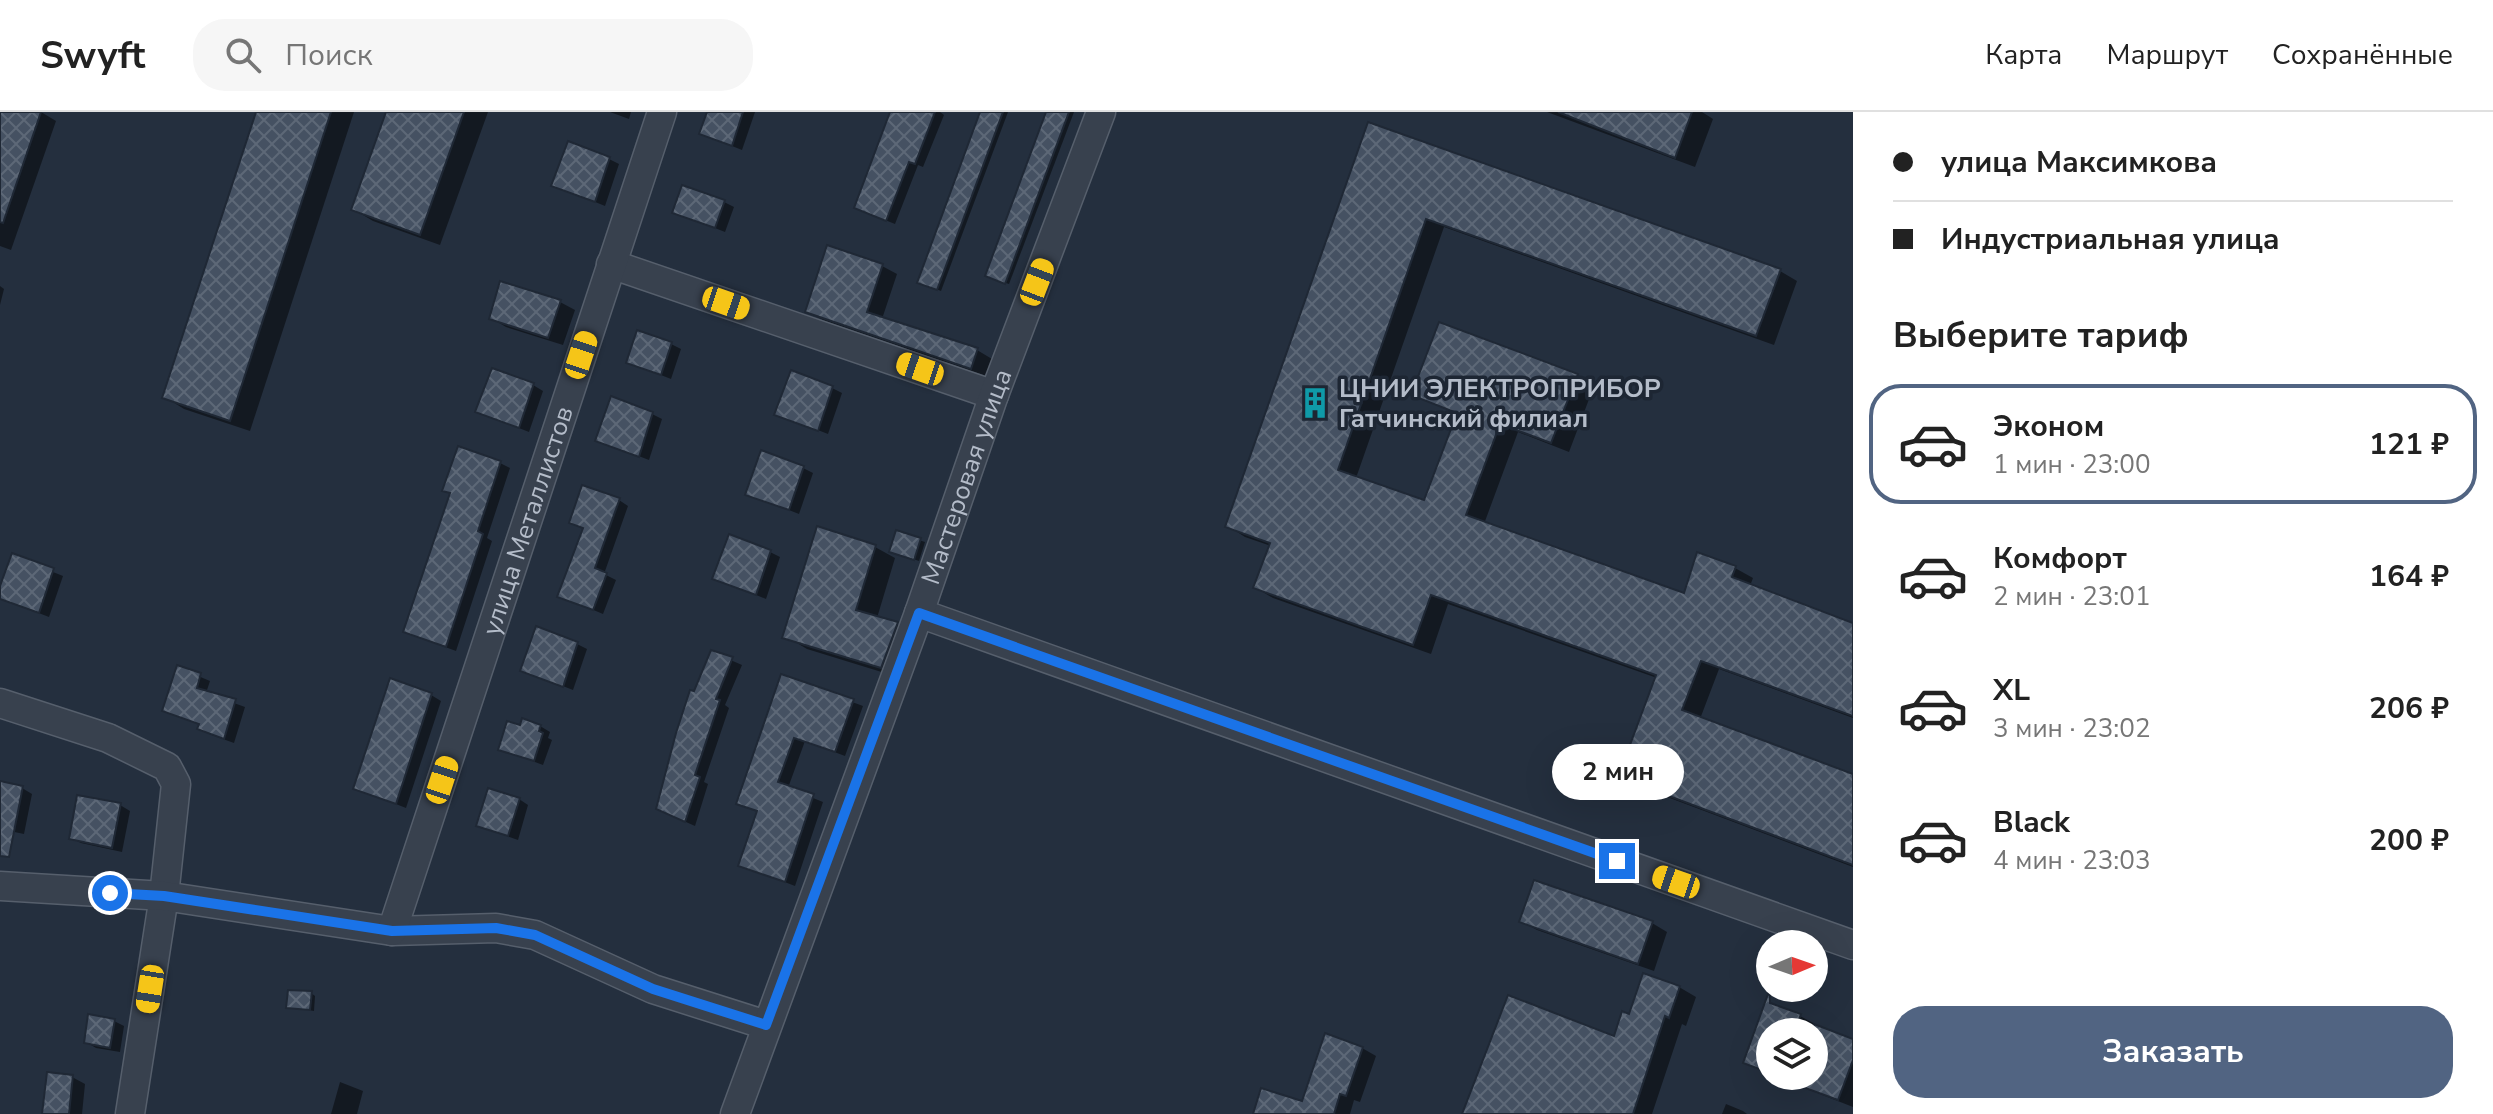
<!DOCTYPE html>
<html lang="ru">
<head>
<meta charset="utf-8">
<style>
	body { margin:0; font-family:"Nunito Sans",sans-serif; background:#f6f6f6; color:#222; height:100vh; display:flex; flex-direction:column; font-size:30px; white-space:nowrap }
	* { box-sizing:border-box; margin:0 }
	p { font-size:26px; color:#767676 }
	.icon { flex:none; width:44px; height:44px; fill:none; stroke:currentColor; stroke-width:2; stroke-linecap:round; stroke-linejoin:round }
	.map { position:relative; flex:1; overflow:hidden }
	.sheet { display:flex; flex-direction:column; background:#fff; width:640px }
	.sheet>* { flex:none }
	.hud { display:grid; align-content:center; height:176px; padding:0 40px; background:#fff }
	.needle { width:52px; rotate:88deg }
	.controls { position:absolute; left:1756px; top:818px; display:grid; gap:16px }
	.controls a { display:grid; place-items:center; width:72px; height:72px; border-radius:50%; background:#fff; box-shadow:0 8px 32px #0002; font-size:40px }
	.end { position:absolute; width:36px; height:36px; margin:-18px; border:10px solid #1a73e8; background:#fff; box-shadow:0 0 0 4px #fff }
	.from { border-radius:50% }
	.bubble { position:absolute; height:56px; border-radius:28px; background:#fff; box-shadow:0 8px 32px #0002; font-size:26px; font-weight:700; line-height:56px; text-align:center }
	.car { position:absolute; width:24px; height:48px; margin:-24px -12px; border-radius:10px; box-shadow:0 0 6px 2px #0007; background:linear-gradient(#f5c518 24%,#345 0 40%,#f5c518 0 76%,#345 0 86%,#f5c518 0) }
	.hud b { display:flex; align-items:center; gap:28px; height:76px; font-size:30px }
	.hud b+b { border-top:2px solid #e0e0e0 }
	.hud i { width:20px; height:20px; background:#222 }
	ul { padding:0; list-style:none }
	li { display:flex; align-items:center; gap:24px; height:120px; margin:0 16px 12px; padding:0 24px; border:4px solid transparent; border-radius:32px }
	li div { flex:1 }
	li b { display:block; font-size:30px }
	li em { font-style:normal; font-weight:700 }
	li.on { border-color:#516482 }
	li>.icon { width:72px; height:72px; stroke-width:1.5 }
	h2 { padding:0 40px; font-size:36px; line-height:96px }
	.action { display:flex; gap:16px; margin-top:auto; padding:16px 40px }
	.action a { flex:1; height:92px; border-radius:32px; background:#516482; color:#fff; font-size:32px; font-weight:700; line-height:92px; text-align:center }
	header { display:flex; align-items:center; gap:48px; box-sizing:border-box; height:112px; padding:0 40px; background:#fff; border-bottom:2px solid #e0e0e0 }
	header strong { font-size:38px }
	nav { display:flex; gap:44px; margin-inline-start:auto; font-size:28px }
	.search { width:560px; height:72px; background:#f6f6f6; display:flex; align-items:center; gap:20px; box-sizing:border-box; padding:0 28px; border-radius:32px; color:#767676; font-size:30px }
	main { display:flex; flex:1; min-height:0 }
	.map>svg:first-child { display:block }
</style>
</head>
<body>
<header>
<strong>Swyft</strong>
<div class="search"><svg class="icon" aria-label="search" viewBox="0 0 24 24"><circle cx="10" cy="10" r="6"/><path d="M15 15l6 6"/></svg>Поиск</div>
<nav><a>Карта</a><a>Маршрут</a><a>Сохранённые</a></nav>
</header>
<main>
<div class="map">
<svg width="1853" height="1002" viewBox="0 0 1853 1002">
	<defs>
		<pattern id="building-cross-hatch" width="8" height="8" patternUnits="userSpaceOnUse" patternTransform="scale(2)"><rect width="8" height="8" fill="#455162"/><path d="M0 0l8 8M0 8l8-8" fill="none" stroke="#5d6877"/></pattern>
	</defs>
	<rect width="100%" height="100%" fill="#242f3e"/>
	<!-- shadow -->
	<g fill="#0007">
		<polygon points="0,0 41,0 56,9 11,138 0,134"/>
		<polygon points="258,0 354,0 250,319 184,297 165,285"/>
		<polygon points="388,0 488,0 440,133 373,109 353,97"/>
		<polygon points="610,0 631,0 629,7"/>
		<polygon points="709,0 755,0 742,38 702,22"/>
		<polygon points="892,0 940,0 944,3 923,55 918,53 895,112 865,100"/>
		<polygon points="982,0 1008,0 941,179 923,172"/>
		<polygon points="1048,0 1074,0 1009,172 991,166"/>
		<polygon points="1547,0 1702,0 1713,7 1695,55"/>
		<polygon points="1369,13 1780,159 1797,169 1774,233 1444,115 1356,366 1425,391 1458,303 1414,282 1577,264 1594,274 1569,340 1518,320 1484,412 1685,483 1735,456 1753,466 1750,474 1853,513 1853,606 1719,557 1700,607 1853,664 1853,755 1638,674 1621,664 1657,566 1448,492 1431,542 1273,486 1256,476 1271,434 1245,425 1228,414"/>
		<polygon points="609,47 619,52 605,94 554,73"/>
		<polygon points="724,90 734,95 725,120 674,100"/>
		<polygon points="882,154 897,162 882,207 977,238 992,247 986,264 823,208 808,200"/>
		<polygon points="0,174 4,177 0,193"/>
		<polygon points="560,190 575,198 563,233 506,215 491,206"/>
		<polygon points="671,232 681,237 671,267 628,250"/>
		<polygon points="533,273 543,279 529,320 478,300"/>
		<polygon points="832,276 842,281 828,322 777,302"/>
		<polygon points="652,302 662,307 649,348 597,328"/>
		<polygon points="500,351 510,356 487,426 492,429 456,539 415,524 405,519"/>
		<polygon points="803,356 813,361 799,402 748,382"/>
		<polygon points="619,388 628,394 604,462 616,468 603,502 560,484 585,417 571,410"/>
		<polygon points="897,421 925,430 919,449 896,441"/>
		<polygon points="875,435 895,446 877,506 897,512 917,523 901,566 807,537 787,525"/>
		<polygon points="770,440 780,445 766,487 715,466"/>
		<polygon points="13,444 63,464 49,505 0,486"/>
		<polygon points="577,532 587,537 573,578 522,558"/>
		<polygon points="712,540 742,553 725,593 729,596 704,670 708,672 695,714 668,702 695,582"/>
		<polygon points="179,556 210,569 206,581 245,595 234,631 209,622 201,613 165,599"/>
		<polygon points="782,564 863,594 845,644 805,629 788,676 823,690 795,774 741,753 759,700 738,691"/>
		<polygon points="431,583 441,589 406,696 355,676"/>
		<polygon points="540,614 550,620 548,626 552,628 543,653 500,637 521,616"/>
		<polygon points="0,672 22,676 32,682 24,722 0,717"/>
		<polygon points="519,687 528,693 518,728 479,714"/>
		<polygon points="120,693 130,699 122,740 81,731 71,726"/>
		<polygon points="1536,770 1652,811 1667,820 1654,859 1537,818 1522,810"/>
		<polygon points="1679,875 1696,885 1686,914 1682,912 1652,1002 1465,1002 1616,927 1631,904"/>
		<polygon points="311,881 315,884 314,899 289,895"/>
		<polygon points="1766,891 1800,904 1815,912 1814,914 1853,929 1853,995 1774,964 1814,964 1814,920 1770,920 1770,962 1745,950"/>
		<polygon points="114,909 124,914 120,940 96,936 86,930"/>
		<polygon points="1362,936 1376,944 1360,990 1354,988 1350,1002 1255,1002 1303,991"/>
		<polygon points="72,965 85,972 82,1002 44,1002"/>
		<polygon points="340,970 363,979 357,1002 331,1002"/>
		<polygon points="1726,992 1743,999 1747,1002 1722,1002"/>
	</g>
	<!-- building -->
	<g fill="url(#building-cross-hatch)" stroke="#1f2835" stroke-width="2">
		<polygon points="0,0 41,0 3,111 0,110"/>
		<polygon points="256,0 331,0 230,309 162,286"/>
		<polygon points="386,0 464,0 420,123 351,98"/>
		<polygon points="707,0 743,0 732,34 699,22"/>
		<polygon points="890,0 935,0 915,52 909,50 886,109 854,96"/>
		<polygon points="980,0 1003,0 937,178 917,171"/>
		<polygon points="1046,0 1069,0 1005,172 985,164"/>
		<polygon points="1558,0 1692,0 1675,46"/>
		<polygon points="1368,10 1781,157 1756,224 1426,107 1338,358 1424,388 1457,301 1411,283 1439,210 1578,262 1551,331 1500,312 1466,403 1684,481 1697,440 1736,454 1732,465 1853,511 1853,604 1701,549 1682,598 1853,662 1853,753 1618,665 1656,563 1431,483 1413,533 1253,476 1270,431 1225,415"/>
		<polygon points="568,29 610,45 595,90 551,74"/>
		<polygon points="682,73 725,88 715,116 672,101"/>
		<polygon points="827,133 883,152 867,200 978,236 971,257 805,200"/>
		<polygon points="500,169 561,188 548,226 489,207"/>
		<polygon points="637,218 672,230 661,263 626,251"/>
		<polygon points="492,256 534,271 519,316 475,300"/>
		<polygon points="791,258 833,274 818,319 774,303"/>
		<polygon points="611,284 653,300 639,345 595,329"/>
		<polygon points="458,334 501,349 478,419 483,422 446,535 403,520 450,381 442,379"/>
		<polygon points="761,338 804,354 789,398 745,383"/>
		<polygon points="582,373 620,386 595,456 607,461 593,498 557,485 583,416 569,411"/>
		<polygon points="817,414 876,433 856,498 898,510 881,556 782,526"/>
		<polygon points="896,418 921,426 914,448 889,440"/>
		<polygon points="729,422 771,438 756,483 712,467"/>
		<polygon points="12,441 54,456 39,501 0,487 0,474"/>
		<polygon points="536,514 578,530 563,575 520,559"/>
		<polygon points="711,538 733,545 716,587 720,588 695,663 700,665 685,710 656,697 676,621 690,578 694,579"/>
		<polygon points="177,553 201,561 197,576 236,587 224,627 197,617 199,612 162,599"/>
		<polygon points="781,562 854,587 835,640 794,626 778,670 814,682 785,770 738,754 757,699 736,692"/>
		<polygon points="390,566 432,581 396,692 353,677"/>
		<polygon points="522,606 541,613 539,619 543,621 534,649 498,638 507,609 520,613"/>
		<polygon points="0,669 23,674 9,745 0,744"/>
		<polygon points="488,676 520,686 508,724 476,714"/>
		<polygon points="77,683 121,691 112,736 69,727"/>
		<polygon points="1534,768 1653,809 1638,852 1519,810"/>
		<polygon points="1643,861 1680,874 1669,906 1665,904 1633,1002 1462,1002 1508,883 1614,924 1622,899 1629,902"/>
		<polygon points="288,878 312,879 310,898 286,896"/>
		<polygon points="1768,882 1770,883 1770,891 1801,902 1795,920 1770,920 1770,961 1743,951"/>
		<polygon points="88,902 115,907 110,936 84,931"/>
		<polygon points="1814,912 1853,927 1853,948 1838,988 1778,966 1779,964 1814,964"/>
		<polygon points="1325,921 1363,935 1346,984 1340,982 1334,1002 1253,1002 1261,976 1302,989"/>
		<polygon points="47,960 73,963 69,1002 42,1002"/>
	</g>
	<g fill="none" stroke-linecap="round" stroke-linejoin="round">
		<defs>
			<g id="minor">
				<polyline points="611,152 994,283"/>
				<polyline points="919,501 1853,833"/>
				<polyline points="0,591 108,626 167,655 176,672 164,784 130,1002"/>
				<polyline points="0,774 164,784 392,819 496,816 535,823 653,877 766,913"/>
				<path id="s1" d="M392 819 662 0"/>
				<path id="s2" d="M735 1002 919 501 994 283 1101 0"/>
			</g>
		</defs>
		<!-- minor casing -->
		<use href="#minor" stroke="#565f6c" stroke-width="31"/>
		<!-- minor -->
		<use href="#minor" stroke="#38414e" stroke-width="28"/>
	</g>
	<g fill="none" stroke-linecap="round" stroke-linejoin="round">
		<!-- route -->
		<polyline stroke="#1a73e8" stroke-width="10" points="110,781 164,784 392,819 496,816 535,823 653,877 766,913 919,501 1617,749"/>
	</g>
	<!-- icons -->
	<defs>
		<symbol id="building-bare" viewBox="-9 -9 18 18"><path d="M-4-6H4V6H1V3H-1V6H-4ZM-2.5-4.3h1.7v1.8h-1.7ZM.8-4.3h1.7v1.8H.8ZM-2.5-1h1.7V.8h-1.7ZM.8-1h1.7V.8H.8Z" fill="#0f9aa8" stroke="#1d2633" stroke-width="2.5" paint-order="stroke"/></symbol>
	</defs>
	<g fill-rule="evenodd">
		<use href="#building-bare" x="1293" y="269" width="44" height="44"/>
	</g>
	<g text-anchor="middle" stroke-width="7" stroke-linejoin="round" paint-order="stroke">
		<!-- poi labels -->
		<g font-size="26" font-weight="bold" fill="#b4bcc9" stroke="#1d2633" text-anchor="start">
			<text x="1339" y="285">ЦНИИ ЭЛЕКТРОПРИБОР<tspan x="1339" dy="30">Гатчинский филиал</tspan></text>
		</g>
		<!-- street labels -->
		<g font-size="26" fill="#b4bcc9" stroke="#1d2633">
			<text dy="9" stroke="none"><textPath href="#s2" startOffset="678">Мастеровая улица</textPath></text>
			<text dy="9" stroke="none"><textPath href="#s1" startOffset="432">улица Металлистов</textPath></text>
		</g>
	</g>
</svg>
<div class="controls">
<a><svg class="needle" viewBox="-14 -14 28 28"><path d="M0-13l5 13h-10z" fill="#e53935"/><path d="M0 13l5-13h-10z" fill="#767676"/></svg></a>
<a><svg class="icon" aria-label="layers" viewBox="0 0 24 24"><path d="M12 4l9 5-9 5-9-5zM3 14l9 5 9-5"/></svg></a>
</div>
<i class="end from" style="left:110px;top:781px"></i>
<i class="end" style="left:1617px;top:749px"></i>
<div class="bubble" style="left:1552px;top:632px;width:132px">2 мин</div>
<i class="car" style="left:1037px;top:170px;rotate:21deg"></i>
<i class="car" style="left:726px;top:191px;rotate:109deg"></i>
<i class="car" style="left:581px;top:243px;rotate:18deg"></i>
<i class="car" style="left:920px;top:257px;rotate:289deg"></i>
<i class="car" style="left:442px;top:668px;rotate:18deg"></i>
<i class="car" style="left:1676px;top:770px;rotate:289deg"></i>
<i class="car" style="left:150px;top:877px;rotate:189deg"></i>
</div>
<section class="sheet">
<div class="hud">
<b><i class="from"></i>улица Максимкова</b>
<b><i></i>Индустриальная улица</b>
</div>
<h2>Выберите тариф</h2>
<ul>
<li class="on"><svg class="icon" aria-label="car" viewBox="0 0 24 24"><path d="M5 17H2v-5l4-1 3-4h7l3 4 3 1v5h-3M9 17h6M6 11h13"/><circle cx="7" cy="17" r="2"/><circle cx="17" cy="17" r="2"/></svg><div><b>Эконом</b><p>1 мин · 23:00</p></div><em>121 ₽</em></li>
<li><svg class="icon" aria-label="car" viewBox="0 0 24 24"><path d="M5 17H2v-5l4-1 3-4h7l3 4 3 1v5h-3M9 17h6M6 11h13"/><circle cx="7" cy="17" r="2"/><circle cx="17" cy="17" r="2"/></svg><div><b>Комфорт</b><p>2 мин · 23:01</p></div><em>164 ₽</em></li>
<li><svg class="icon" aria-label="car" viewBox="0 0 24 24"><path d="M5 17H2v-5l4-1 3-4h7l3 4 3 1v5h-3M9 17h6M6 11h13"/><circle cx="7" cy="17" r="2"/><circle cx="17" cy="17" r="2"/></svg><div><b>XL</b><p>3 мин · 23:02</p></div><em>206 ₽</em></li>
<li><svg class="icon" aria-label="car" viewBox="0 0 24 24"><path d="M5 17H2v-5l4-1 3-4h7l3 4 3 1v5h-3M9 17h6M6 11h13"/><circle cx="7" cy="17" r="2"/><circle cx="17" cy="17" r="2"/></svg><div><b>Black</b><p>4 мин · 23:03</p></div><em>200 ₽</em></li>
</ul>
<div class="action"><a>Заказать</a></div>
</section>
</main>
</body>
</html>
